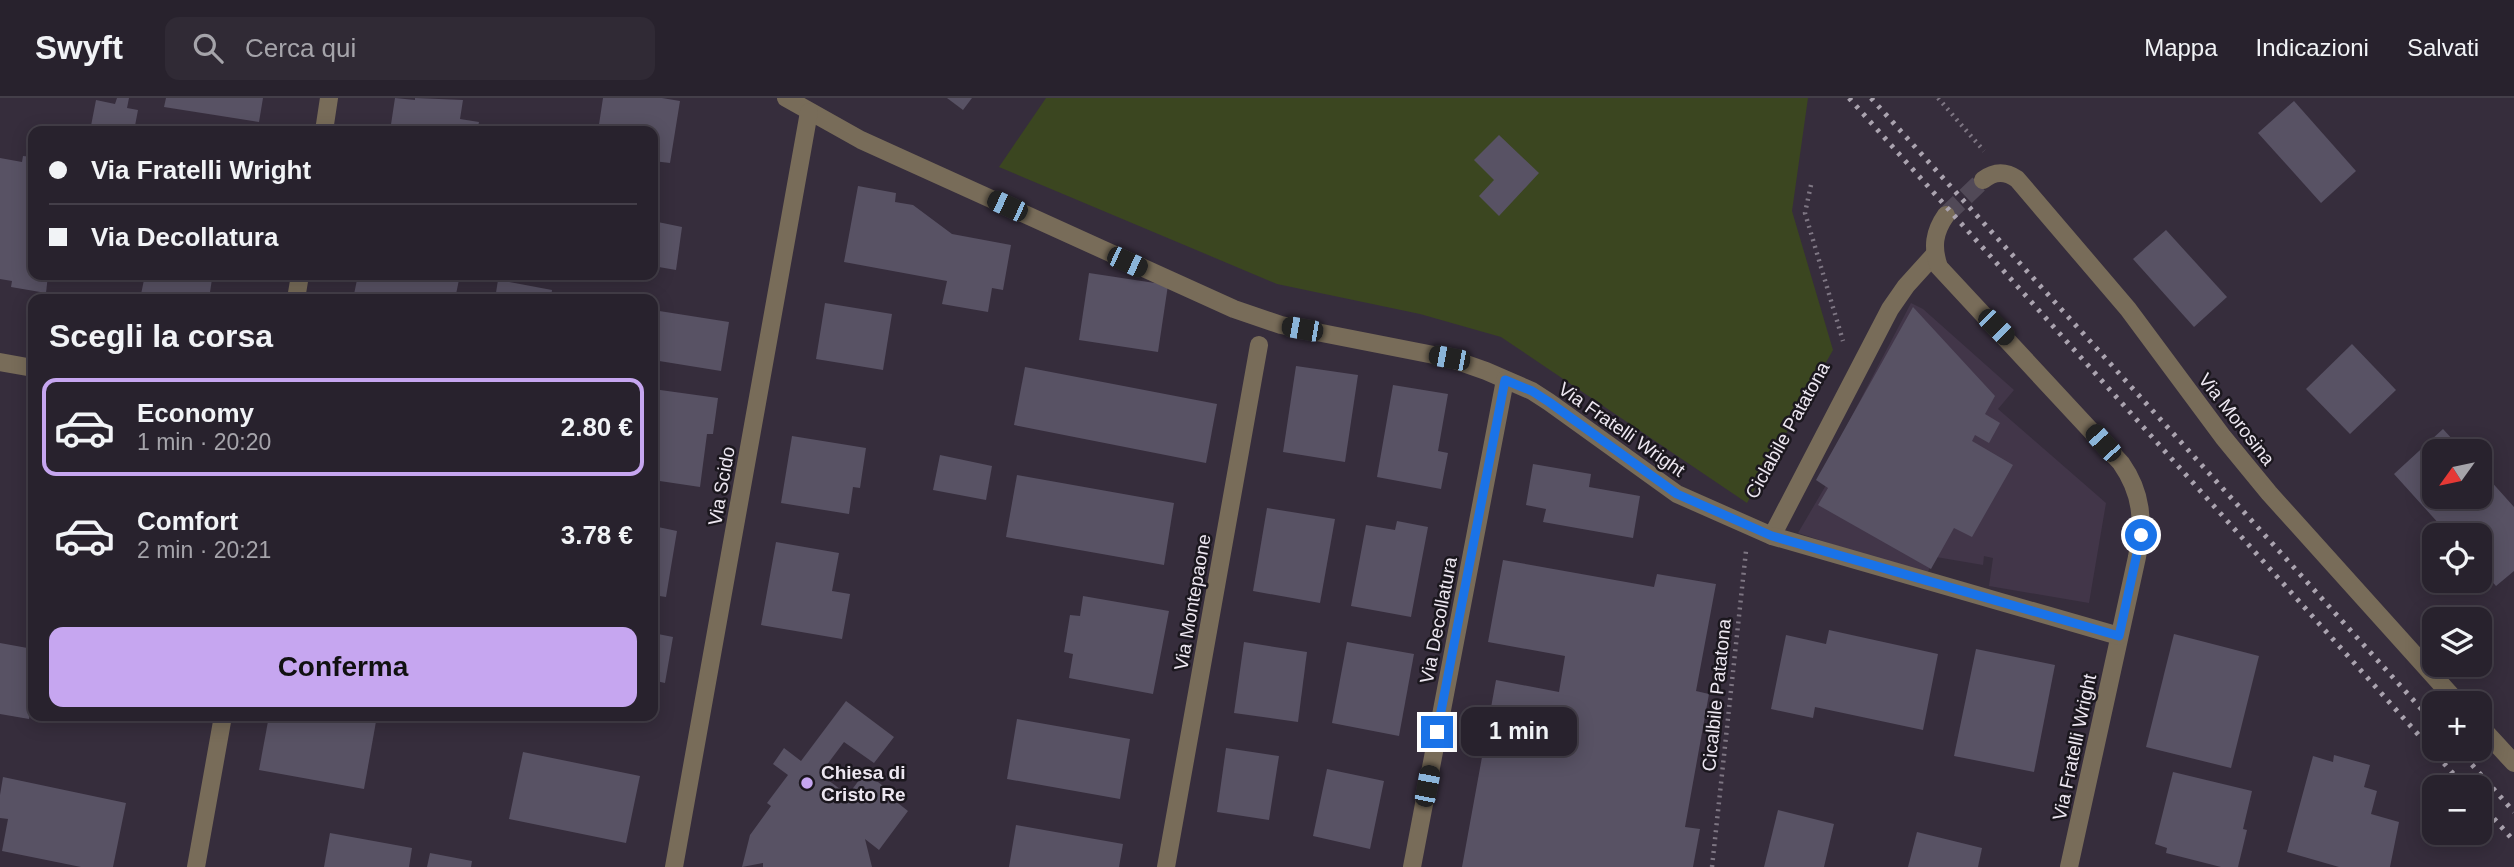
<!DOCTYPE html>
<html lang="it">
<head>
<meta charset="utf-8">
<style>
	body { margin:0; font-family:Arial,sans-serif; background:#302a35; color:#f1f3f6; height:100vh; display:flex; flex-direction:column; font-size:26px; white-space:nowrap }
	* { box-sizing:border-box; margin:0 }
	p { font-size:23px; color:#a5a4aa }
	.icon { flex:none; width:38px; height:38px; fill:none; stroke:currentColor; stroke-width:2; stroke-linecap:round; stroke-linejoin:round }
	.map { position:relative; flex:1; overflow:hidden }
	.details { position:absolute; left:28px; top:196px; width:630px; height:427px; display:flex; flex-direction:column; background:#28222d; border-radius:14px; box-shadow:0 4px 18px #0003,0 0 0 2px #443f49 }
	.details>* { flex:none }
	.guide { position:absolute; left:28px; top:28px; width:630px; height:154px; border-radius:14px; box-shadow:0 4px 18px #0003,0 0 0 2px #443f49; display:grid; align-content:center; height:154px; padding:0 21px; background:#28222d }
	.needle { width:46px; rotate:237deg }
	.buttons { position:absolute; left:2422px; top:341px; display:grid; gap:14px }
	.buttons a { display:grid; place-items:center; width:70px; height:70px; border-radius:14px; background:#28222d; box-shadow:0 4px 18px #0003,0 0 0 2px #443f49; font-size:35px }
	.end { position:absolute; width:32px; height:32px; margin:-16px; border:9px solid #1a73e8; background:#fff; box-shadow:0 0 0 4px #fff }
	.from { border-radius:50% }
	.bubble { position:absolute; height:49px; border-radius:14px; background:#28222d; box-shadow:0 4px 18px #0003,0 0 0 2px #443f49; font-size:23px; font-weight:800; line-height:49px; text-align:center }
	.car { position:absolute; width:21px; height:42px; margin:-21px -10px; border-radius:9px; box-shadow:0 0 5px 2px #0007; background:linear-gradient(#222 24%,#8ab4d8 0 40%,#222 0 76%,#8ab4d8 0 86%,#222 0) }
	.guide b { display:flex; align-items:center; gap:24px; height:66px; font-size:26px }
	.guide b+b { border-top:2px solid #443f49 }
	.guide i { width:18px; height:18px; background:#f1f3f6 }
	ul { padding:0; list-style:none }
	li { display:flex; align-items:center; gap:21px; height:98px; margin:0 14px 10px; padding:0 7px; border:4px solid transparent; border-radius:14px }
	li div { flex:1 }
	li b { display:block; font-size:26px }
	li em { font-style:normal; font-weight:800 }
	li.active { border-color:#c6a6f0 }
	li>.icon { width:63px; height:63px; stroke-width:1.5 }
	h2 { padding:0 21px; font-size:32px; line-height:84px }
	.action { display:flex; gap:14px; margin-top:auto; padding:14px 21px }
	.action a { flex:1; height:80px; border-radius:14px; background:#c6a6f0; color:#111; font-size:28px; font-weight:800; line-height:80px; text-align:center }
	header { display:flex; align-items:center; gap:42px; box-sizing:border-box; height:98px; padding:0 35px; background:#28222d; border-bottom:2px solid #443f49 }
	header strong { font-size:33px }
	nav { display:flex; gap:38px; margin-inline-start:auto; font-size:24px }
	.search { width:490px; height:63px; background:#302a35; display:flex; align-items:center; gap:18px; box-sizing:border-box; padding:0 24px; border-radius:14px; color:#a5a4aa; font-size:26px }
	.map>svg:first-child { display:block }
</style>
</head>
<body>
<header>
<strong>Swyft</strong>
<div class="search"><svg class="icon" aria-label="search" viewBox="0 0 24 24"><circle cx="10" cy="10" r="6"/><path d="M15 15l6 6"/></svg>Cerca qui</div>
<nav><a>Mappa</a><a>Indicazioni</a><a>Salvati</a></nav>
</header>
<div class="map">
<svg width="2514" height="769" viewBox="0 0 2514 769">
	<rect width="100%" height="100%" fill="#362d3c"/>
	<!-- built -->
	<polygon fill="#423649" points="1911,205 1923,211 2014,292 1998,311 2106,405 2089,505 1989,488 1993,460 1984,458 1983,467 1936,459 1926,477 1798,435 1829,382 1821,377"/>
	<!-- green -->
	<polygon fill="#3b4620" points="1046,0 1808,0 1792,113 1833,252 1747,405 1501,239 1420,216 1277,186 999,69"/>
	<!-- building -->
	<g fill="#585264">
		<polygon points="117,0 129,0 127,10 138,12 134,33 90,33 96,2 115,6"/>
		<polygon points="166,0 263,0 259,24 164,9"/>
		<polygon points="395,0 415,2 415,0 463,2 460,21 479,24 477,33 390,33"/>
		<polygon points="603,0 662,0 680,3 670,65 653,63 653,33 598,33"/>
		<polygon points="947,0 972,0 963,12"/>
		<polygon points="2294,3 2356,73 2321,105 2258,35"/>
		<polygon points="1499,37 1539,75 1499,118 1479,98 1494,82 1474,62"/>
		<polygon points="23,58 33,59 33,177 48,177 46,195 11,189 12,183 0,181 0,60 22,64"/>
		<polygon points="858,88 896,95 895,104 913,107 952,136 1011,147 1003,192 992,190 988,214 942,206 947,183 844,164"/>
		<polygon points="653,123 682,129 676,172 653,168"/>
		<polygon points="2166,132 2227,199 2194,229 2133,161"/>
		<polygon points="1089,175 1168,187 1158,254 1079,242"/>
		<polygon points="145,177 199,177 198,179 212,181 209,201 140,201"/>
		<polygon points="358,177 460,177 455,201 429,201 409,197 408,201 353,201"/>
		<polygon points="498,182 552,192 551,201 495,201"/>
		<polygon points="825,205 892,216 883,272 816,261"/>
		<polygon points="1913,209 1995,298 1985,316 2000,325 1989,345 1975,337 1972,343 2013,367 1972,439 1954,430 1931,471 1818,407 1828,390 1816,382"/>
		<polygon points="653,212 729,224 721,273 653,262"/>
		<polygon points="2352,246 2396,292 2350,336 2306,291"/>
		<polygon points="1296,268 1358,277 1345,364 1283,354"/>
		<polygon points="1025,269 1217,306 1206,365 1014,327"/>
		<polygon points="1393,287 1448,296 1438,353 1448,355 1441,391 1377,379"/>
		<polygon points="653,291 718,300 713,336 707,336 700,389 653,382"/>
		<polygon points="2443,331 2464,354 2434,354 2434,399 2480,399 2480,371 2514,409 2514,473 2496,488 2480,470 2480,438 2450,438 2394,376"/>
		<polygon points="792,338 866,350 860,390 853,389 849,416 781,405"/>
		<polygon points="940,357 992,368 986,402 933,392"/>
		<polygon points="1533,366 1591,376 1589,389 1640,398 1633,440 1543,424 1546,411 1526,407"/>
		<polygon points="1017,377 1174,405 1164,467 1006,439"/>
		<polygon points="1267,410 1335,421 1320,505 1253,493"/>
		<polygon points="1397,423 1428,429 1411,519 1351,508 1366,427 1395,432"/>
		<polygon points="653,428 677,433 666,499 653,497"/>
		<polygon points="776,444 839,455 832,493 850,496 842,541 761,527"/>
		<polygon points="1503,462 1654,489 1657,476 1716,486 1696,593 1709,596 1685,729 1700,731 1693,769 1462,769 1496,582 1559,594 1565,558 1488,544"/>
		<polygon points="1083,498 1169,513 1153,596 1069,580 1073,556 1064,554 1070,517 1080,518"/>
		<polygon points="1829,532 1938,556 1923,632 1815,609 1813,620 1771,611 1786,537 1826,546"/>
		<polygon points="653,535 673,539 665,585 656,583 654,595"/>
		<polygon points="2174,536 2259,558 2231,670 2146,649"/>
		<polygon points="1244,544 1307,554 1298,624 1234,615"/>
		<polygon points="1347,544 1414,556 1399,638 1332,625"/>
		<polygon points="0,545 33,551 33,616 30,615 29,621 0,616"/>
		<polygon points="1976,551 2055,567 2034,674 1954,658"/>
		<polygon points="846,603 894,639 874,665 844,644 820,676 848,697 865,674 891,694 889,698 908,713 879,752 865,741 872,769 763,769 763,765 742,769 750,737 771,708 767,705 788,677 773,666 784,650 801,663"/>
		<polygon points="269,618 377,618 364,691 259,672"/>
		<polygon points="1017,621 1130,641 1120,701 1007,681"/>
		<polygon points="1226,650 1279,658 1269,722 1217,714"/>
		<polygon points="523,654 640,678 626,745 509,721"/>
		<polygon points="2334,657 2370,667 2364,689 2377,693 2371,716 2399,724 2390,769 2339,769 2287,754 2313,658 2333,664"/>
		<polygon points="1327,671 1384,683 1370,751 1313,738"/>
		<polygon points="2173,674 2252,693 2243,731 2247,732 2238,769 2221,769 2166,755 2167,750 2155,746"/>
		<polygon points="3,679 126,705 113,769 81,769 2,753 8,721 0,720 0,697"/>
		<polygon points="1778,712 1834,726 1824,769 1764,769"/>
		<polygon points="1016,727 1123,746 1119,769 1009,769"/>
		<polygon points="1917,734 1982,750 1978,769 1908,769"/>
		<polygon points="330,735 412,750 409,769 324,769"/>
		<polygon points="430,755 472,763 471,769 427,769"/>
	</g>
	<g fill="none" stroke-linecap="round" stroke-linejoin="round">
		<!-- street-tunnel -->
		<polyline stroke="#514957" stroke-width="18" stroke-dasharray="18 9" stroke-linecap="butt" points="1946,117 1983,82"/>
		<!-- path -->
		<g stroke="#7e7683" stroke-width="4.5" stroke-dasharray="2 5" stroke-linecap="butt">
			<polyline points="1938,0 1984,53"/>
			<polyline points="1811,87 1805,115 1843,243"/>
			<polyline points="1712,769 1746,453"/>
		</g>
		<!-- street -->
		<g stroke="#786c59" stroke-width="18">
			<polyline points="786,0 861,42 1234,211 1281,227 1449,260 1486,273 1532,293 1549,304 1677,396 1772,438 1890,211 1906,188 1935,156"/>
			<polyline points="324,33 329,0"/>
			<path d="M1983 82C1995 73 2005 73 2017 81L2128 211 2223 339 2269 395 2459 606"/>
			<path d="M1946 117C1934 134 1932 149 1939 169L2121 365C2142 395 2144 423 2137 459L2069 769"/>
			<polyline points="296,201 300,177"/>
			<polyline points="0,264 33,270"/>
			<polyline points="1772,438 2119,538"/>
			<polyline points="2480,628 2514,665"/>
			<polyline points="196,769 223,618"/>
			<polyline points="674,769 809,14"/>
			<polyline points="1166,769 1259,247"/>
			<polyline points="1412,769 1505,282"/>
		</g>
		<!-- rail -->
		<g stroke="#aba4b0" stroke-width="5" stroke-dasharray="3.5 7" stroke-linecap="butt">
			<polyline points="1849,0 2466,690"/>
			<polyline points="1871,0 2434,625"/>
			<polyline points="2458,651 2514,714"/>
			<polyline points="2480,705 2514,743"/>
		</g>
	</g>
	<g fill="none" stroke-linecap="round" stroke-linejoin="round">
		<!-- route -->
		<polyline stroke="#1a73e8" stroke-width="9" points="1437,634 1505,282 1532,293 1549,304 1677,396 1772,438 2119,538 2141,437"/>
	</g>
	<!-- markers -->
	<circle fill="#c6a6f0" stroke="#1b171e" stroke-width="2.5" cx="807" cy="685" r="7"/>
	<g text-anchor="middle" stroke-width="5" stroke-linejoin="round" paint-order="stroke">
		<!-- street labels -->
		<g font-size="19" fill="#ede7f1" stroke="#1b171e">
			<text transform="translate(2237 321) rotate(52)" y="7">Via Morosina</text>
			<text transform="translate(1622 331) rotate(35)" y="7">Via Fratelli Wright</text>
			<text transform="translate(1787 332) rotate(-61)" y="7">Ciclabile Patatona</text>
			<text transform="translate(721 388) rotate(-80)" y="7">Via Scido</text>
			<text transform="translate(1192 504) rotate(-80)" y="7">Via Montepaone</text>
			<text transform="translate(1438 522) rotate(-79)" y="7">Via Decollatura</text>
			<text transform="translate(1716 597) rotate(-84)" y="7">Cicalbile Patatona</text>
			<text transform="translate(2074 649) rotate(-78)" y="7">Via Fratelli Wright</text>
		</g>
		<!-- poi labels -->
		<g font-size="19" font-weight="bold" fill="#ede7f1" stroke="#1b171e" text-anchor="start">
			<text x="821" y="681">Chiesa di<tspan x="821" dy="22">Cristo Re</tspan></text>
		</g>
	</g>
</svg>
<div class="buttons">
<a><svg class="needle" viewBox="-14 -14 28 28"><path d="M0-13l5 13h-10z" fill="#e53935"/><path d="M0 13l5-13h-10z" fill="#a5a4aa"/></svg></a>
<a><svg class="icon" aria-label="locate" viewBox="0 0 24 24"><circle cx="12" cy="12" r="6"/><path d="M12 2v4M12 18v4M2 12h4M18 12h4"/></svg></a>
<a><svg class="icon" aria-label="layers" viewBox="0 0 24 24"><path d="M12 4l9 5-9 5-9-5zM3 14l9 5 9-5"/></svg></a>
<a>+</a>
<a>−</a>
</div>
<i class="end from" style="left:2141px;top:437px"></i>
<i class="end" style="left:1437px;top:634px"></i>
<div class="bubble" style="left:1461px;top:609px;width:116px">1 min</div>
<i class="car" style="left:1007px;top:108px;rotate:295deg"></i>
<i class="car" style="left:1127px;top:164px;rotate:115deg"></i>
<i class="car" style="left:1996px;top:229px;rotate:135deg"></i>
<i class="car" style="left:1302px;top:231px;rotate:280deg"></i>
<i class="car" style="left:1449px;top:260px;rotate:281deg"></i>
<i class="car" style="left:2103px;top:345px;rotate:318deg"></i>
<i class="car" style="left:1427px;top:688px;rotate:11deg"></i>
<div class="guide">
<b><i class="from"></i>Via Fratelli Wright</b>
<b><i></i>Via Decollatura</b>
</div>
<section class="details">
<h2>Scegli la corsa</h2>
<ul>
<li class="active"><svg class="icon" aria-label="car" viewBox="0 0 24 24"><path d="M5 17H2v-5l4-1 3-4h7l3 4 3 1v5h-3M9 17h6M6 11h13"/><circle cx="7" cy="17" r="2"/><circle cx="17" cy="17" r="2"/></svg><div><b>Economy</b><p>1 min · 20:20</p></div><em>2.80 €</em></li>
<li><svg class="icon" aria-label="car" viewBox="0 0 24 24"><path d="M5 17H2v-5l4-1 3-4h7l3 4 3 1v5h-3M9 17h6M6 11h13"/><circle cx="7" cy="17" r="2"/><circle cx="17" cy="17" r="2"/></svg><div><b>Comfort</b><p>2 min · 20:21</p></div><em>3.78 €</em></li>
</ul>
<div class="action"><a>Conferma</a></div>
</section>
</div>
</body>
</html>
